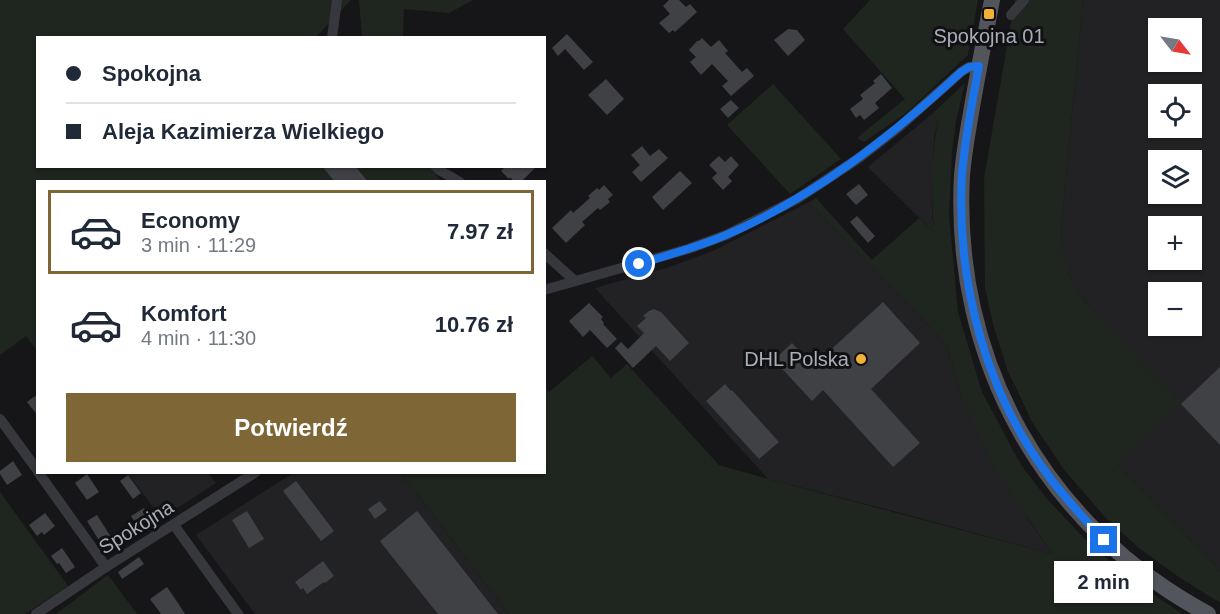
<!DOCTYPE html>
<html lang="pl">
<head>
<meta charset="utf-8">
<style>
	body { margin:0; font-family:Arial,sans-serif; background:#f6f6f7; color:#1f2937; height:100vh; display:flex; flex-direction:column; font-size:22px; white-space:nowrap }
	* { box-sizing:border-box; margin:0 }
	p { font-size:20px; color:#747a83 }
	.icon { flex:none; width:33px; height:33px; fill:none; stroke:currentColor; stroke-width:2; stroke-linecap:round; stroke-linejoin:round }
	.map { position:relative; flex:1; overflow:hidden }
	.sheet { position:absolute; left:36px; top:180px; width:510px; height:294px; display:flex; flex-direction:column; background:#fff; border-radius:0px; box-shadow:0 2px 4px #0004 }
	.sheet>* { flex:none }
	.banner { position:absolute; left:36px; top:36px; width:510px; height:132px; border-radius:0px; box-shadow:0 2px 4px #0004; display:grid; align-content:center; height:132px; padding:0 30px; background:#fff }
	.needle { width:39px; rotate:121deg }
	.tools { position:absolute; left:1148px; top:18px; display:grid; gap:12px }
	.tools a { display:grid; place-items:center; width:54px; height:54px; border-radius:0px; background:#fff; box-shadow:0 2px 4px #0004; font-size:30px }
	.end { position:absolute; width:27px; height:27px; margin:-14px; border:8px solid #1a73e8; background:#fff; box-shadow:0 0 0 3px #fff }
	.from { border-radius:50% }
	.bubble { position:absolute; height:42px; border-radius:0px; background:#fff; box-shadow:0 2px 4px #0004; font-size:20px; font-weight:700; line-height:42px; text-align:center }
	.banner b { display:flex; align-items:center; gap:21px; height:57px; font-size:22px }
	.banner b+b { border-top:2px solid #e0e1e3 }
	.banner i { width:15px; height:15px; background:#1f2937 }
	ul { padding:10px 0 0; list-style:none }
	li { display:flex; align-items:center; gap:18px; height:84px; margin:0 12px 9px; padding:0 18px; border:3px solid transparent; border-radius:0px }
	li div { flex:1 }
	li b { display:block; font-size:22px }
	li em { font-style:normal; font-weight:700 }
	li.on { border-color:#7e6636 }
	li>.icon { width:54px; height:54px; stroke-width:1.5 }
	.button { display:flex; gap:12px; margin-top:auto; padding:12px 30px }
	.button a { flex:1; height:69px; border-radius:0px; background:#7e6636; color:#fff; font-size:24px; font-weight:700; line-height:69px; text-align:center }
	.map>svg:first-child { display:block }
</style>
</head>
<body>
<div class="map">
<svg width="1220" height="614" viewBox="0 0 1220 614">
	<rect width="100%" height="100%" fill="#161618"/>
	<!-- built -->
	<g fill="#222225" fill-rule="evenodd">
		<path d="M1083 0H1220V571L1117 464 1118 339 1086 303 1075 287 1065 265 1062 253 1061 228ZM1158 28H1191V62H1158ZM1158 94H1191V128H1158ZM1158 160H1191V194H1158ZM1158 226H1191V260H1158ZM1158 292H1191V326H1158Z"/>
		<polygon points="932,114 938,120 934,139 932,216 935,233 868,167"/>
		<polygon points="809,202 946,344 962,397 1030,522 1052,554 897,512 768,479 595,288 673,266 715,250"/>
		<polygon points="127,473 208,473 216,483 162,518"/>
		<polygon points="293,473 401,473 509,614 255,614 196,535"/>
	</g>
	<!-- green -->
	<g fill="#1e261f">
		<polygon points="0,0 351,0 317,36 317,37 38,38 38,166 428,166 441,181 38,182 37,351 26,336 0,355"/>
		<polygon points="359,0 473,0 449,13 404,9 403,38 362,37"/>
		<polygon points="870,0 978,0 968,55 906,113 864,142 857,138 905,99 843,29"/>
		<path d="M1015 0H1083L1061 228C1061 259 1068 278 1086 303L1180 403 1117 464 1220 571V602L1212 598 1176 575 1140 549 1106 518 1065 471 1032 422 1007 369 993 324 985 288 984 178Z"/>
		<path d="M965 83 956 121 952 152 949 215 958 312 982 392 1021 465 1048 500 1082 536 1112 563 1157 597 1183 614H509L401 473 544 472 545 387 549 392 592 356 611 378 627 364 719 465 768 479 1052 554 994 467 962 397 946 344 809 202 816 198 872 260 919 218 934 232C931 196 931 157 938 121L932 114Z"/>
		<polygon points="773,84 841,159 790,194 727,125"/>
		<polygon points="0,492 68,586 25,614 0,614"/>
		<polygon points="108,575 137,614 56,614"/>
	</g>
	<!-- building -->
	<g fill="#404145">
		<polygon points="669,0 679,0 686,7 690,4 697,12 675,32 673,30 669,33 659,23 670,14 663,6"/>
		<polygon points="788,29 797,30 805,40 788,56 774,40"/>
		<polygon points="567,34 593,62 584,70 565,49 558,56 552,48"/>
		<polygon points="702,38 711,47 719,40 728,51 725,53 742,72 747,68 754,76 731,96 722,86 728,81 712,64 701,75 690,62 696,57 689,50 697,41 699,41"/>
		<polygon points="881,74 892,88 875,103 879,108 864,120 860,115 856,118 850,109 863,99 860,95 875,83 873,81"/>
		<polygon points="606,79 624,99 607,115 588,95"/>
		<polygon points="731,100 739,108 728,118 720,109"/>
		<polygon points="642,146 650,156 659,149 668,158 641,182 632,172 640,165 631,155"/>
		<polygon points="719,156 725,162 731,156 739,165 728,177 732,181 723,190 712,178 717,173 709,165"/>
		<polygon points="322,166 355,166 368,182 335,182"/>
		<polygon points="506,166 537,166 521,182 514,182 510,177 509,179 501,171"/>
		<polygon points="680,171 692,183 663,210 652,197"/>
		<polygon points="859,184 868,195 856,205 846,194"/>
		<polygon points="604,185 613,195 608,199 610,202 600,210 598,208 582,222 585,225 566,243 552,228 571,210 573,213 590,198 588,196 597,188 599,190"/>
		<polygon points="857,216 875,236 868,243 850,222"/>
		<polygon points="883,302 920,343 871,389 920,443 893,467 823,390 812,401 774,360 792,343 813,366"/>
		<polygon points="589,303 603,317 601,319 604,323 603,324 617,339 607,348 590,330 583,337 569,321"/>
		<polygon points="654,309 661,312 689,343 670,361 656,346 633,368 615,348 621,342 628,349 644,333 637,326 646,318 643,316 649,311"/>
		<polygon points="1220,367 1220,445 1181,404"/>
		<polygon points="725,384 731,391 732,390 779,442 759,459 706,401"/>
		<polygon points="38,394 38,416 27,402"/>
		<polygon points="13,461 22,475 7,485 0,474 0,471"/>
		<polygon points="87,474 99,492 87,500 75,483"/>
		<polygon points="128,475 141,493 133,499 120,481"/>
		<polygon points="296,481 334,531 321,541 283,491"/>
		<polygon points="380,501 387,510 375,519 368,509"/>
		<polygon points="144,508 153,522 140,530 131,516"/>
		<polygon points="247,511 264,539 249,548 232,520"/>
		<polygon points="417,511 498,614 438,614 386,549 380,541"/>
		<polygon points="45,513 55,526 44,535 42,532 37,536 29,525"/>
		<polygon points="97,515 116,545 106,552 87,521"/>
		<polygon points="62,548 75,567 66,573 59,563 57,564 51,556"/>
		<polygon points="139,557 144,564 122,579 118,572"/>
		<polygon points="323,561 334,576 325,583 324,582 307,594 303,588 301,590 295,582"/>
		<polygon points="167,587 178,603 185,614 161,614 150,599"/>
	</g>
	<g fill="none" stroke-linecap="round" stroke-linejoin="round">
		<!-- minor -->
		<g stroke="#37383d" stroke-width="10">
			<polyline points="1011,15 1024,0"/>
			<polyline points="332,38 337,0"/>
			<polyline points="435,166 439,170 460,182"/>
			<polyline points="544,253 575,281"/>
			<polyline points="544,290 688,249 726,235 797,199 859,158 898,128 961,72 969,67 979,66"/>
			<polyline points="0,419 38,471"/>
			<polyline points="38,472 106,567"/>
			<polyline points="174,525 238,614"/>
			<polyline points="36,614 106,567 256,472"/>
		</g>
		<!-- primary -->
		<path stroke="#53555c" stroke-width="16" d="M992 0C985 36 978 72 972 107 968 130 964 152 962 175 952 360 1044 526 1208 614"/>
	</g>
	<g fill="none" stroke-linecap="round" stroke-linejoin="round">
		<!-- route -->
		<path stroke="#1a73e8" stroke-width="8" d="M639 264C668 255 698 247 726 235 814 197 891 137 961 72L969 67 979 66C972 102 965 138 962 174 956 281 985 392 1050 478 1067 500 1085 520 1104 540"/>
	</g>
	<!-- markers -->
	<g fill="#f2b134" stroke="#111113" stroke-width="2">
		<rect x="983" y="8" width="12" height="12" rx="3"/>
		<circle cx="861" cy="359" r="6"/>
	</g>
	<g text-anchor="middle" stroke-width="6" stroke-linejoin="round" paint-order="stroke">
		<!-- poi labels -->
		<g font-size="20" fill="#a8adb8" stroke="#111113">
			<text x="989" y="43">Spokojna 01</text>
			<text x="849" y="366" text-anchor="end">DHL Polska</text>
		</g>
		<!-- street labels -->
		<g font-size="20" fill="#a8adb8" stroke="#111113">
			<text transform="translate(136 527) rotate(-32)" y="7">Spokojna</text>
		</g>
	</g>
</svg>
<div class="tools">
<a><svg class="needle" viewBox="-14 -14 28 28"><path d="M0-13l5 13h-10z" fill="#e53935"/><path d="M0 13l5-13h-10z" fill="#747a83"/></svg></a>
<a><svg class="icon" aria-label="locate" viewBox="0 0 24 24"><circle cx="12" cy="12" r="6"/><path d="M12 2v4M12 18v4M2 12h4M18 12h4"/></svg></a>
<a><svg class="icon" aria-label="layers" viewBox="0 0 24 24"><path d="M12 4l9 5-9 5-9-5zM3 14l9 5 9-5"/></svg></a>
<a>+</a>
<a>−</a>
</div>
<i class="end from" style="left:639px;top:264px"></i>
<i class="end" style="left:1104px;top:540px"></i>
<div class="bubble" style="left:1054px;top:561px;width:99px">2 min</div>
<div class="banner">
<b><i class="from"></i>Spokojna</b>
<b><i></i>Aleja Kazimierza Wielkiego</b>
</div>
<section class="sheet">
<ul>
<li class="on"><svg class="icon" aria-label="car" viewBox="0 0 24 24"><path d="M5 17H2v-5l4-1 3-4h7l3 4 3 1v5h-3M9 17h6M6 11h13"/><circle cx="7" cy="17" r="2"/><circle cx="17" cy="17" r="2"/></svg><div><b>Economy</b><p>3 min · 11:29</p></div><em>7.97 zł</em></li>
<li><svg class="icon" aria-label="car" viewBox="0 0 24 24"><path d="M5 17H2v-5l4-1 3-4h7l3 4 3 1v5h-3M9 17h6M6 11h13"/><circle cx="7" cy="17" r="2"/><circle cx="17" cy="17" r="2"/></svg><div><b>Komfort</b><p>4 min · 11:30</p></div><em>10.76 zł</em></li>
</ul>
<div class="button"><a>Potwierdź</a></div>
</section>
</div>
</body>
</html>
